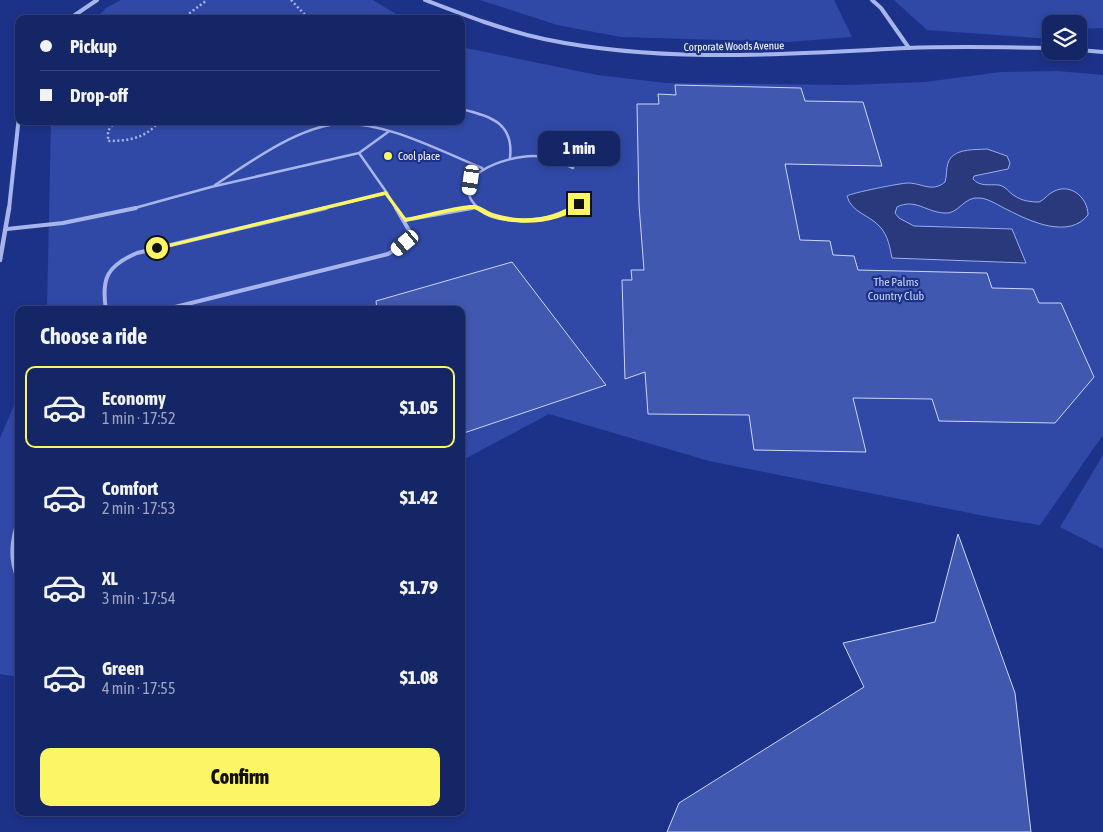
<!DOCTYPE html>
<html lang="en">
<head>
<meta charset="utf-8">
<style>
	body { margin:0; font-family:"Asap Condensed",sans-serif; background:#223270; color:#f1f3f6; height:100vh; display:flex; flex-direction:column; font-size:19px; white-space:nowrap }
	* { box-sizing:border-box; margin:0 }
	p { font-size:16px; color:#9da5c0 }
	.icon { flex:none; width:28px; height:28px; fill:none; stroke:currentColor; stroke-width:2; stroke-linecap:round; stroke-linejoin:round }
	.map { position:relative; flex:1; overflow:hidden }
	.panel { position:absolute; left:15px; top:306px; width:450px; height:510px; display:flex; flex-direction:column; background:#152667; border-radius:10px; box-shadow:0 2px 8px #0003,0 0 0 1px #34437b }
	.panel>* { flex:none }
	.top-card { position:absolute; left:15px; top:15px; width:450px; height:110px; border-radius:10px; box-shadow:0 2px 8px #0003,0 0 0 1px #34437b; display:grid; align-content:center; height:110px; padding:0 25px; background:#152667 }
	.controls { position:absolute; left:1042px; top:15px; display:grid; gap:10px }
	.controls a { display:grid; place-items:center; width:45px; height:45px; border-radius:10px; background:#152667; box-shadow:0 2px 8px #0003,0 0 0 1px #34437b; font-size:25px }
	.end { position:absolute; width:22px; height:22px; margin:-11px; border:6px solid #fcf565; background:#111; box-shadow:0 0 0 2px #111 }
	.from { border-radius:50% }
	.bubble { position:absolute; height:35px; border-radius:10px; background:#152667; box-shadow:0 2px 8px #0003,0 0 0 1px #34437b; font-size:16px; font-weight:800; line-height:35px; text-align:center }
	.car { position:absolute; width:15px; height:30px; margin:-15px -8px; border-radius:6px; box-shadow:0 0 4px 1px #0007; background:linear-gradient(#fff 24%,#345 0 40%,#fff 0 76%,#345 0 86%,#fff 0) }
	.top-card b { display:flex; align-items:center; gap:18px; height:48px; font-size:19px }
	.top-card b+b { border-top:1px solid #34437b }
	.top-card i { width:12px; height:12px; background:#f1f3f6 }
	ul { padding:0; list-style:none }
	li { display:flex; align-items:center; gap:15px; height:82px; margin:0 10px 8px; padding:0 15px; border:2px solid transparent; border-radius:10px }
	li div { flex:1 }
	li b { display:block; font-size:19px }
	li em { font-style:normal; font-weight:800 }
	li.selected { border-color:#fcf565 }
	li>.icon { width:45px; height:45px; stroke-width:1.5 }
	h2 { padding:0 25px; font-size:22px; line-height:60px }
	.button { display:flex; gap:10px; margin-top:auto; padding:10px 25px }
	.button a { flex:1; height:58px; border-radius:10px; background:#fcf565; color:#111; font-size:20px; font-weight:800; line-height:58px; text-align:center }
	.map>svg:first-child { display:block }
</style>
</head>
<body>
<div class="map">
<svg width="1103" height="832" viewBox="0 0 1103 832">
	<rect width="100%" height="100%" fill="#1c3289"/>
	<!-- green -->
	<g fill="#3049a7">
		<polygon points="121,0 373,0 404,19 95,19 106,8"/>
		<polygon points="480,0 834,0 852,37 788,42 621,37 557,25"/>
		<polygon points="894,0 1103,0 1103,28 1079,29 1079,24 1051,24 1051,39 927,30"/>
		<polygon points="461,47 597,75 666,83 847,85 925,82 1001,72 1057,71 1103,75 1103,435 1040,525 995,518 709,461 549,414 461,461 461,310 47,310 51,121 461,121"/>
		<polygon points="19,394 19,677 0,674 0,438"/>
		<polygon points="1103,455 1103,549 1060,527"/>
	</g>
	<!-- water -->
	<path fill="#29397b" stroke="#9aadee" d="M987 149 1007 156 1010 163 1008 169 974 176 973 179C980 187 989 184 999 185 1007 187 1009 193 1015 196 1022 201 1031 202 1039 202 1044 200 1046 196 1051 193 1069 181 1088 197 1088 215 1069 239 1031 222 1008 210 999 206 990 199 980 198 963 196 959 215 944 213 926 212 915 198 897 207L895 213 899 218 914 226 1012 229 1026 263 892 258C890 248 888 236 881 228 871 215 851 213 847 196 851 193 901 183 908 183 922 183 932 193 945 182 947 176 946 169 948 163 953 148 974 150 987 149Z"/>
	<!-- building -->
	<g fill="#4158b0" stroke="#ccd5f9">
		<polygon points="675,85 801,88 805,101 863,102 882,166 785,164 800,240 830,241 833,255 854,256 858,270 987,273 992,288 1033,289 1039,303 1061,303 1094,377 1055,423 939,421 932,399 853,398 866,452 754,450 749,415 648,414 645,372 625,379 622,280 632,280 631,270 644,270 639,205 637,104 659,104 658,94 676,95"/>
		<polygon points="512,262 606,385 461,434 461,310 377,310 376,301"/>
		<polygon points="958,534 1015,693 1031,832 667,832 679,803 864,687 843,643 935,622"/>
	</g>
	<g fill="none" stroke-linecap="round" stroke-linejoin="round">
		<!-- path -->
		<g stroke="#a7b5ec" stroke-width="2.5" stroke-dasharray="2 2.5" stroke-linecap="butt">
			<polyline points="291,0 309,19"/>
			<polyline points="182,19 207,0"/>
			<path d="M115 121 108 131V141C128 141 147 138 159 121"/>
		</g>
		<!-- service-far2 -->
		<g stroke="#a7b5ec" stroke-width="2.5">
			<path d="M461 109C491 116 514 123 510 158"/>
			<polyline points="359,153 387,193"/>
			<path d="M215 185C249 163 296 128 337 124 383 120 440 151 482 168"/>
			<polyline points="131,209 211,187 359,153 388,132"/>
			<polyline points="321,209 387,193 396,209"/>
			<polyline points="465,209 475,207"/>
			<path d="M479 209C443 176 507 156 533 156 547 156 560 162 573 168"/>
			<polyline points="572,209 579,204"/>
		</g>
		<!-- service-far1 -->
		<g stroke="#a7b5ec" stroke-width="4">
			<path d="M478 208C498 226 553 223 574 208"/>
			<polyline points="405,220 472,208"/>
			<polyline points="7,229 63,223 136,208"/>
			<path d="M106 310C101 278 107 266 137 253L326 208"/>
			<polyline points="163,310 388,254 401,246 410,232 396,208"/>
		</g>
		<!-- service -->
		<path stroke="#a7b5ec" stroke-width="4.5" d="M19 519C12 540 9 559 19 580"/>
		<!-- minor-far1 -->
		<g stroke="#a7b5ec" stroke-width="4">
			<path d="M425 0C464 15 503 30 544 39 664 64 786 54 907 48 955 46 1003 47 1051 48"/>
			<polyline points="872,0 881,8 909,48"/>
			<polyline points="69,19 97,0"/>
			<polyline points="1079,50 1103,52"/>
			<polyline points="9,209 19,116"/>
		</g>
		<!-- minor -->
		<polyline stroke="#a7b5ec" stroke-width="4.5" points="0,260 9,208"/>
	</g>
	<!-- route -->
	<path fill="#fcf565" d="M386 191 406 218C423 215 460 204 475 205 482 206 489 213 496 214 525 222 553 219 577 202L583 204C560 225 519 227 491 217 485 216 479 210 473 209 459 209 421 219 405 222L385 195 157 250 153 248Z"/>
	<!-- markers -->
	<circle fill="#fcf565" stroke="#1c3289" stroke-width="2" cx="388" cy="156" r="5"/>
	<g text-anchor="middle" stroke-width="4.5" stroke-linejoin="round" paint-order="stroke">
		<!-- far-street labels -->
		<g font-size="11" fill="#fff" stroke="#1c3289">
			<text transform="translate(734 46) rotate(-1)" y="4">Corporate Woods Avenue</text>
		</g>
		<!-- far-poi labels -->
		<g font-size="11" fill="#fff" stroke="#1c3289" text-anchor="start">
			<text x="398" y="160">Cool place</text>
		</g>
		<!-- park labels -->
		<g font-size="12" fill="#ccd5f9" stroke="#1c3289">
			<text x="896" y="286">The Palms<tspan x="896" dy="14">Country Club</tspan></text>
		</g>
	</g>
</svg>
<div class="controls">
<a><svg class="icon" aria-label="layers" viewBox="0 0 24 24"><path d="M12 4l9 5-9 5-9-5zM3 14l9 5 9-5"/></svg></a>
</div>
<i class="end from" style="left:157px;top:248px"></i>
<i class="end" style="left:579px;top:204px"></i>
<div class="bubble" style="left:538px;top:131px;width:82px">1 min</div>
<i class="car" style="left:471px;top:180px;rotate:188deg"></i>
<i class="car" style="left:405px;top:243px;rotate:230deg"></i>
<div class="top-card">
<b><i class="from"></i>Pickup</b>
<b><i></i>Drop-off</b>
</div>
<section class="panel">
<h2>Choose a ride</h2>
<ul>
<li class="selected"><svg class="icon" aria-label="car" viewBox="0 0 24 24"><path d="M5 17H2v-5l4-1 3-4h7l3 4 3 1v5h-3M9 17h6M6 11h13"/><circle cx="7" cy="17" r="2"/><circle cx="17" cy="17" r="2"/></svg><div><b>Economy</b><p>1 min · 17:52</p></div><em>$1.05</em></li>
<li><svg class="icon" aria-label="car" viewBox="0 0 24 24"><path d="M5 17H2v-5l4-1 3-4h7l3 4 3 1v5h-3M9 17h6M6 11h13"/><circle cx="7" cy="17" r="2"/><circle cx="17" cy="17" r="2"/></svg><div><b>Comfort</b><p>2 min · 17:53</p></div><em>$1.42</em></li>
<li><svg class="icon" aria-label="car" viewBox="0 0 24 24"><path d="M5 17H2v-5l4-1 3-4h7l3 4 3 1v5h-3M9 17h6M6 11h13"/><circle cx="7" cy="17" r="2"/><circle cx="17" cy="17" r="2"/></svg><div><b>XL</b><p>3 min · 17:54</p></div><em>$1.79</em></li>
<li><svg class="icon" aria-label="car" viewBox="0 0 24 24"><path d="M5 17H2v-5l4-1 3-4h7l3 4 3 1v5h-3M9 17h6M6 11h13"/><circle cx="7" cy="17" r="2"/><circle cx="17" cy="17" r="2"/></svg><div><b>Green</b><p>4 min · 17:55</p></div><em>$1.08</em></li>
</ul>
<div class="button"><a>Confirm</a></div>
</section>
</div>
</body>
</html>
